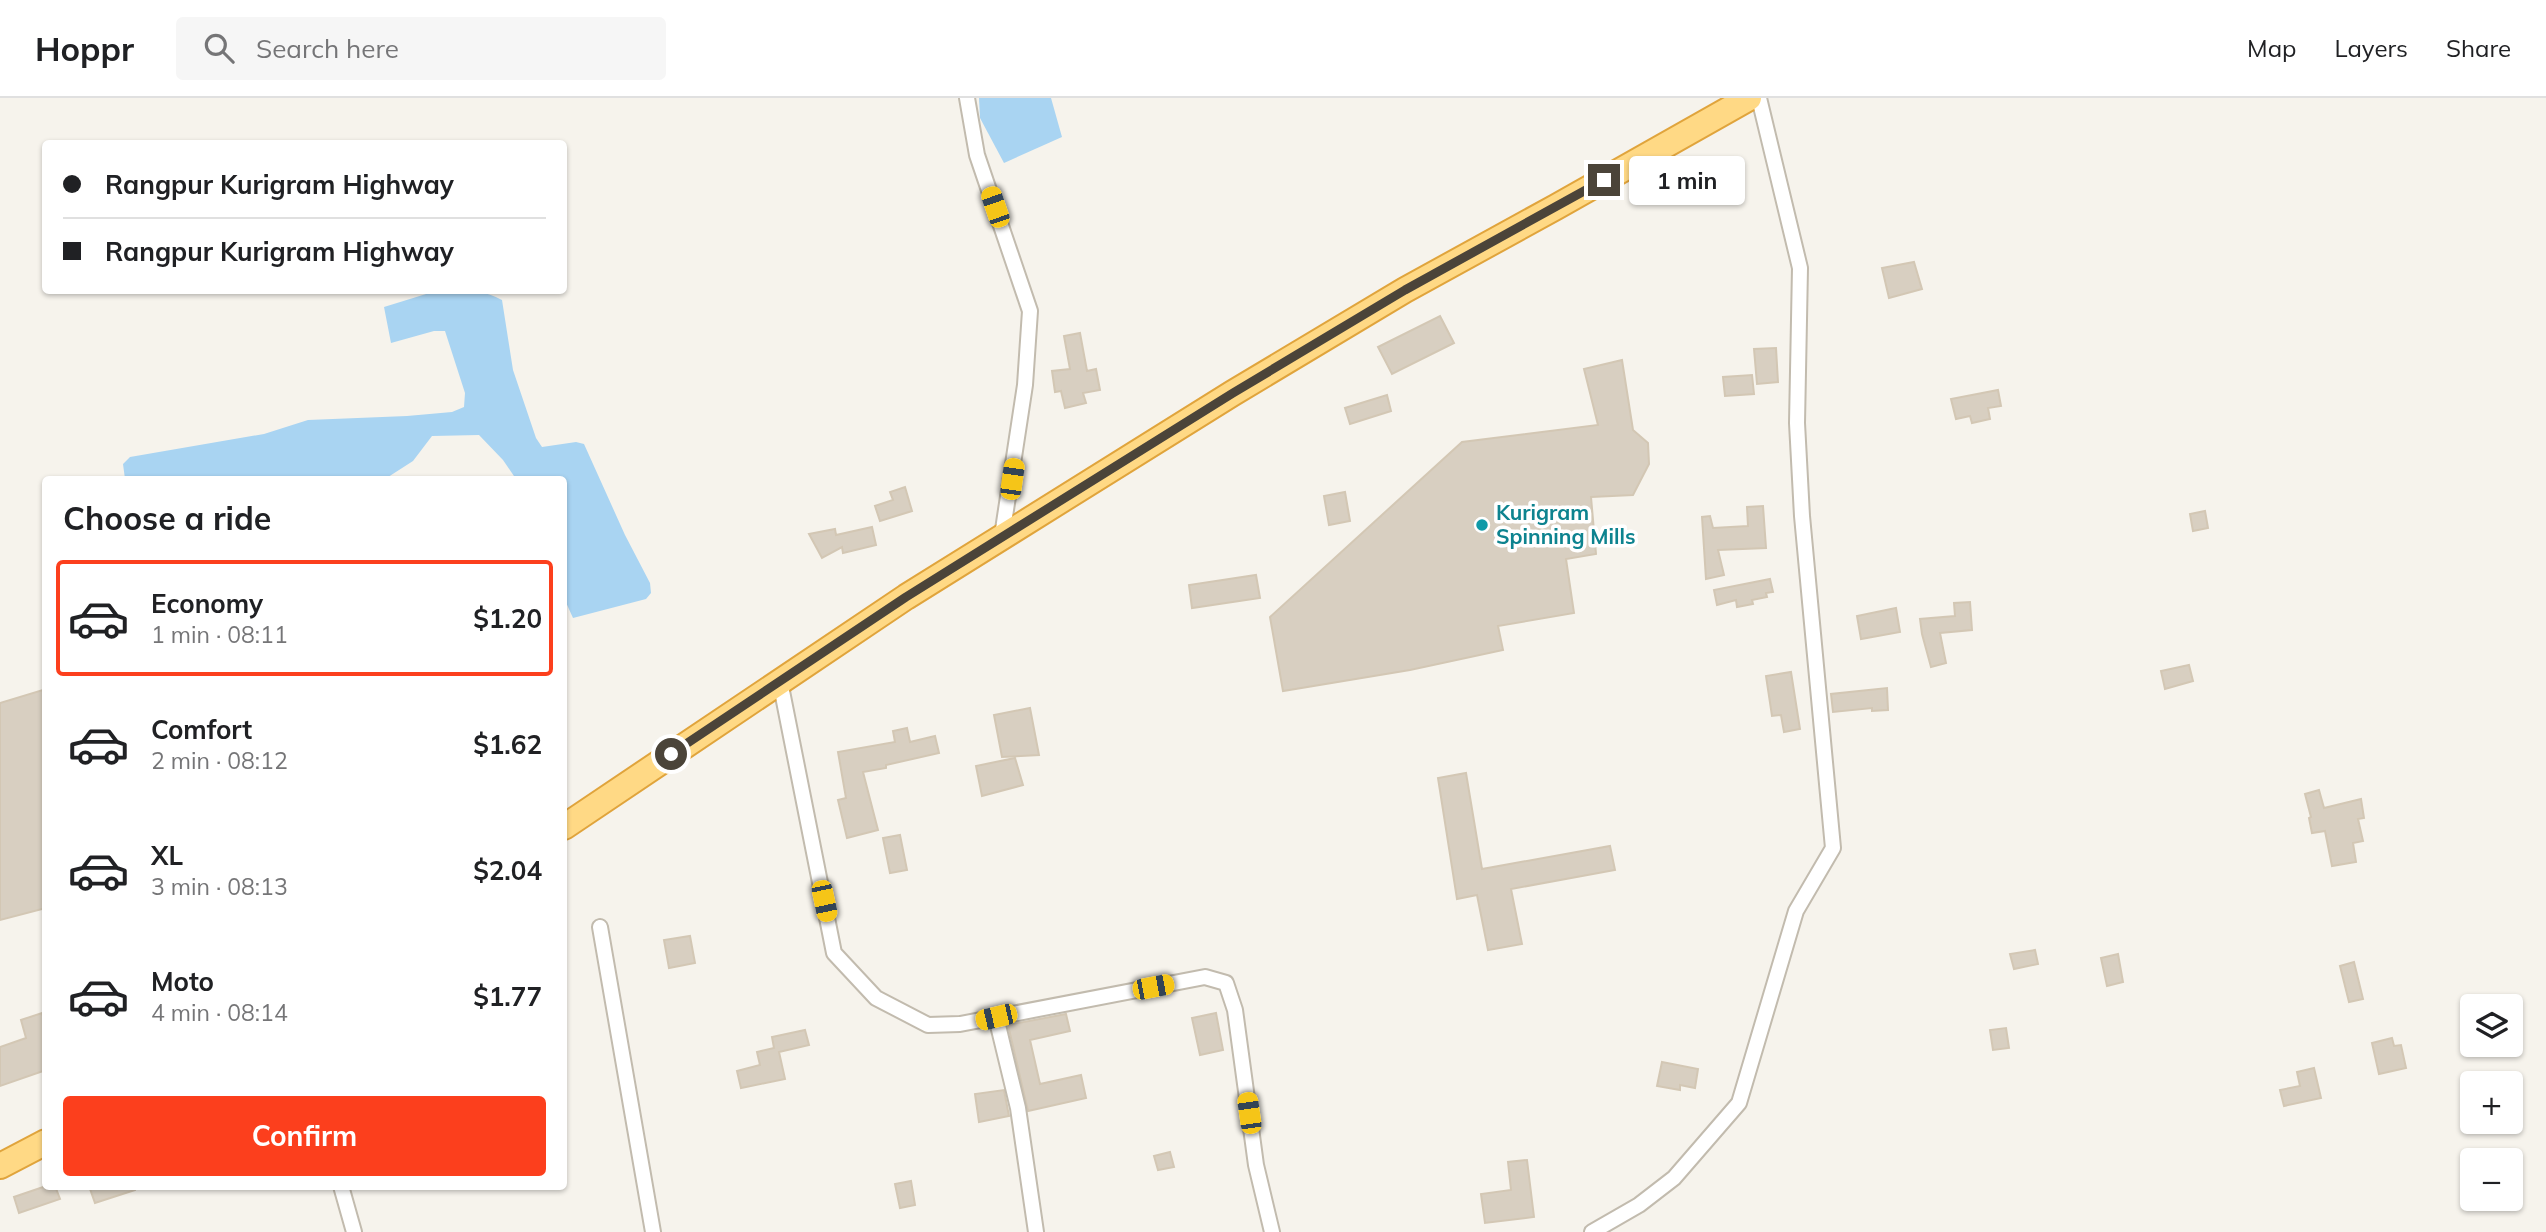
<!DOCTYPE html>
<html lang="en">
<head>
<meta charset="utf-8">
<style>
	body { margin:0; font-family:Mulish,sans-serif; background:#f6f6f6; color:#202124; height:100vh; display:flex; flex-direction:column; font-size:26px; white-space:nowrap }
	* { box-sizing:border-box; margin:0 }
	p { font-size:23px; color:#757577 }
	.icon { flex:none; width:38px; height:38px; fill:none; stroke:currentColor; stroke-width:2; stroke-linecap:round; stroke-linejoin:round }
	.map { position:relative; flex:1; overflow:hidden }
	.details { position:absolute; left:42px; top:378px; width:525px; height:714px; display:flex; flex-direction:column; background:#fff; border-radius:7px; box-shadow:0 2px 5px #0004 }
	.details>* { flex:none }
	.banner { position:absolute; left:42px; top:42px; width:525px; height:154px; border-radius:7px; box-shadow:0 2px 5px #0004; display:grid; align-content:center; height:154px; padding:0 21px; background:#fff }
	.fabs { position:absolute; left:2460px; top:896px; display:grid; gap:14px }
	.fabs a { display:grid; place-items:center; width:63px; height:63px; border-radius:7px; background:#fff; box-shadow:0 2px 5px #0004; font-size:35px }
	.end { position:absolute; width:32px; height:32px; margin:-16px; border:9px solid #4b4439; background:#fff; box-shadow:0 0 0 4px #fff }
	.from { border-radius:50% }
	.bubble { position:absolute; height:49px; border-radius:7px; background:#fff; box-shadow:0 2px 5px #0004; font-size:23px; font-weight:700; line-height:49px; text-align:center }
	.car { position:absolute; width:21px; height:42px; margin:-21px -10px; border-radius:9px; box-shadow:0 0 5px 2px #0007; background:linear-gradient(#f5c518 24%,#345 0 40%,#f5c518 0 76%,#345 0 86%,#f5c518 0) }
	.banner b { display:flex; align-items:center; gap:24px; height:66px; font-size:26px }
	.banner b+b { border-top:2px solid #e0e0e0 }
	.banner i { width:18px; height:18px; background:#202124 }
	ul { padding:0; list-style:none }
	li { display:flex; align-items:center; gap:21px; height:116px; margin:0 14px 10px; padding:0 7px; border:4px solid transparent; border-radius:7px }
	li div { flex:1 }
	li b { display:block; font-size:26px }
	li em { font-style:normal; font-weight:700 }
	li.selected { border-color:#fc3f1d }
	li>.icon { width:63px; height:63px; stroke-width:1.5 }
	h2 { padding:0 21px; font-size:32px; line-height:84px }
	.button { display:flex; gap:14px; margin-top:auto; padding:14px 21px }
	.button a { flex:1; height:80px; border-radius:7px; background:#fc3f1d; color:#fff; font-size:28px; font-weight:700; line-height:80px; text-align:center }
	header { display:flex; align-items:center; gap:42px; box-sizing:border-box; height:98px; padding:0 35px; background:#fff; border-bottom:2px solid #e0e0e0 }
	header strong { font-size:33px }
	nav { display:flex; gap:38px; margin-inline-start:auto; font-size:24px }
	.search { width:490px; height:63px; background:#f6f6f6; display:flex; align-items:center; gap:18px; box-sizing:border-box; padding:0 24px; border-radius:7px; color:#757577; font-size:26px }
	.map>svg:first-child { display:block }
</style>
</head>
<body>
<header>
<strong>Hoppr</strong>
<div class="search"><svg class="icon" aria-label="search" viewBox="0 0 24 24"><circle cx="10" cy="10" r="6"/><path d="M15 15l6 6"/></svg>Search here</div>
<nav><a>Map</a><a>Layers</a><a>Share</a></nav>
</header>
<div class="map">
<svg width="2546" height="1134" viewBox="0 0 2546 1134">
	<rect width="100%" height="100%" fill="#f6f3ec"/>
	<!-- water -->
	<g fill="#a9d4f2">
		<polygon points="979,0 1051,0 1062,39 1004,65 980,20"/>
		<path d="M439 192C460 192 483 191 502 202L513 272 536 340 542 349 576 344 584 346 625 437 650 485 651 495 646 501 573 520 564 500V382L516 381 503 362 479 337 432 338 413 363 385 381H125L123 366 130 359 264 336 308 322 407 318 452 314 464 309 465 295 445 233H434L391 245 384 209Z"/>
	</g>
	<!-- building -->
	<g fill="#d8cfc1" stroke="#d3c7b4" stroke-width="2">
		<polygon points="1914,164 1922,191 1889,200 1882,170"/>
		<polygon points="1440,218 1454,245 1392,276 1378,249"/>
		<polygon points="1080,235 1087,273 1096,271 1100,292 1083,295 1086,305 1065,310 1061,293 1055,294 1052,273 1070,271 1064,238"/>
		<polygon points="1776,250 1778,284 1757,286 1754,251"/>
		<polygon points="1622,262 1633,332 1648,345 1649,366 1633,397 1591,399 1596,456 1566,461 1574,515 1498,528 1503,552 1410,572 1283,593 1270,519 1462,344 1598,327 1584,271"/>
		<polygon points="1752,277 1754,296 1725,298 1723,279"/>
		<polygon points="1998,292 2001,308 1988,310 1990,321 1972,325 1970,318 1956,321 1951,301"/>
		<polygon points="1387,297 1391,313 1350,326 1345,310"/>
		<polygon points="905,389 912,413 880,423 875,408 893,402 890,394"/>
		<polygon points="1345,394 1350,423 1329,427 1324,398"/>
		<polygon points="1763,408 1766,450 1718,452 1724,477 1706,481 1702,419 1710,418 1713,430 1748,428 1747,409"/>
		<polygon points="2205,413 2208,430 2193,433 2190,416"/>
		<polygon points="872,429 876,447 843,455 842,449 822,460 809,436 835,431 836,437"/>
		<polygon points="1256,477 1260,500 1192,510 1189,487"/>
		<polygon points="1770,481 1773,494 1766,495 1767,499 1752,502 1753,506 1737,509 1736,502 1717,507 1714,492"/>
		<polygon points="1970,504 1972,532 1940,535 1946,565 1931,569 1922,536 1920,521 1955,518 1954,505"/>
		<polygon points="1896,510 1900,534 1861,541 1857,518"/>
		<polygon points="2189,567 2193,583 2165,591 2161,573"/>
		<polygon points="1791,574 1800,631 1784,634 1781,617 1772,618 1766,578"/>
		<polygon points="1887,590 1888,612 1872,613 1872,610 1833,614 1831,596"/>
		<polygon points="46,591 46,810 0,822 0,605"/>
		<polygon points="1030,610 1039,657 1002,659 994,617"/>
		<polygon points="907,630 910,644 935,638 939,655 886,667 886,670 863,674 878,732 847,740 838,702 846,700 838,654 895,644 893,633"/>
		<polygon points="1015,660 1023,687 982,698 976,668"/>
		<polygon points="1466,675 1482,771 1610,748 1615,772 1511,791 1522,846 1488,852 1477,797 1457,801 1438,680"/>
		<polygon points="2319,692 2324,710 2361,701 2364,720 2358,721 2363,743 2353,745 2356,764 2332,768 2325,733 2312,735 2309,720 2311,719 2305,696"/>
		<polygon points="900,737 907,772 890,775 883,740"/>
		<polygon points="690,838 695,865 669,870 664,842"/>
		<polygon points="2035,852 2038,866 2014,871 2010,856"/>
		<polygon points="2118,856 2123,884 2107,888 2101,860"/>
		<polygon points="2354,864 2363,901 2349,904 2340,868"/>
		<polygon points="42,915 46,928 46,972 0,988 0,949 26,940 21,922"/>
		<polygon points="1216,915 1223,952 1200,957 1192,920"/>
		<polygon points="1066,916 1070,933 1030,942 1040,986 1081,977 1086,1000 1028,1013 1008,927"/>
		<polygon points="2006,930 2009,950 1993,952 1990,932"/>
		<polygon points="805,932 809,947 779,954 785,981 741,990 737,973 760,967 757,954 774,950 772,939"/>
		<polygon points="2392,940 2394,948 2401,947 2406,970 2379,976 2372,945"/>
		<polygon points="1662,964 1698,971 1695,990 1680,987 1680,992 1657,988"/>
		<polygon points="2314,970 2321,1000 2284,1008 2280,992 2300,988 2297,974"/>
		<polygon points="1004,992 1009,1018 979,1024 975,996"/>
		<polygon points="1170,1054 1174,1069 1158,1072 1154,1058"/>
		<polygon points="1527,1062 1534,1119 1485,1125 1481,1096 1511,1092 1508,1064"/>
		<polygon points="911,1083 915,1107 900,1110 895,1086"/>
		<polygon points="46,1088 55,1088 60,1101 19,1115 14,1099"/>
		<polygon points="89,1088 135,1088 135,1092 95,1105"/>
	</g>
	<g fill="none" stroke-linecap="round" stroke-linejoin="round">
		<defs>
			<g id="minor">
				<polyline points="967,0 977,57 1030,213 1025,287 1002,438"/>
				<polyline points="780,583 834,855 876,900 928,927 960,926 1205,879 1226,885 1235,912 1256,1067 1272,1134"/>
				<polyline points="600,829 653,1134"/>
				<polyline points="996,919 1018,1010 1036,1134"/>
				<polyline points="341,1088 354,1134"/>
				<polyline points="1592,1134 1639,1107 1674,1080 1739,1005 1796,813 1833,750 1802,418 1797,325 1800,170 1759,0"/>
			</g>
			<g id="trunk">
				<polyline points="564,729 906,499 1233,295 1405,192 1556,109 1749,0"/>
				<polyline points="0,1068 46,1044"/>
			</g>
		</defs>
		<!-- minor casing -->
		<use href="#minor" stroke="#c2bbae" stroke-width="18"/>
		<!-- trunk casing -->
		<use href="#trunk" stroke="#e0a43c" stroke-width="28"/>
		<!-- minor -->
		<use href="#minor" stroke="#fff" stroke-width="14"/>
		<!-- trunk -->
		<use href="#trunk" stroke="#ffd985" stroke-width="24"/>
	</g>
	<g fill="none" stroke-linecap="round" stroke-linejoin="round">
		<!-- route -->
		<polyline stroke="#4b4439" stroke-width="9" points="671,656 906,499 1233,295 1405,192 1604,82"/>
	</g>
	<!-- markers -->
	<circle fill="#0f9aa8" stroke="#fff" stroke-width="2.5" cx="1482" cy="427" r="7"/>
	<g text-anchor="middle" stroke-width="7" stroke-linejoin="round" paint-order="stroke">
		<!-- culture labels -->
		<g font-size="21" font-weight="bold" fill="#0d838f" stroke="#fff" text-anchor="start">
			<text x="1496" y="422">Kurigram<tspan x="1496" dy="24">Spinning Mills</tspan></text>
		</g>
	</g>
</svg>
<div class="fabs">
<a><svg class="icon" aria-label="layers" viewBox="0 0 24 24"><path d="M12 4l9 5-9 5-9-5zM3 14l9 5 9-5"/></svg></a>
<a>+</a>
<a>−</a>
</div>
<i class="end from" style="left:671px;top:656px"></i>
<i class="end" style="left:1604px;top:82px"></i>
<div class="bubble" style="left:1629px;top:58px;width:116px">1 min</div>
<i class="car" style="left:995px;top:109px;rotate:341deg"></i>
<i class="car" style="left:1012px;top:381px;rotate:8deg"></i>
<i class="car" style="left:824px;top:803px;rotate:168deg"></i>
<i class="car" style="left:1153px;top:889px;rotate:79deg"></i>
<i class="car" style="left:996px;top:919px;rotate:257deg"></i>
<i class="car" style="left:1249px;top:1015px;rotate:352deg"></i>
<div class="banner">
<b><i class="from"></i>Rangpur Kurigram Highway</b>
<b><i></i>Rangpur Kurigram Highway</b>
</div>
<section class="details">
<h2>Choose a ride</h2>
<ul>
<li class="selected"><svg class="icon" aria-label="car" viewBox="0 0 24 24"><path d="M5 17H2v-5l4-1 3-4h7l3 4 3 1v5h-3M9 17h6M6 11h13"/><circle cx="7" cy="17" r="2"/><circle cx="17" cy="17" r="2"/></svg><div><b>Economy</b><p>1 min · 08:11</p></div><em>$1.20</em></li>
<li><svg class="icon" aria-label="car" viewBox="0 0 24 24"><path d="M5 17H2v-5l4-1 3-4h7l3 4 3 1v5h-3M9 17h6M6 11h13"/><circle cx="7" cy="17" r="2"/><circle cx="17" cy="17" r="2"/></svg><div><b>Comfort</b><p>2 min · 08:12</p></div><em>$1.62</em></li>
<li><svg class="icon" aria-label="car" viewBox="0 0 24 24"><path d="M5 17H2v-5l4-1 3-4h7l3 4 3 1v5h-3M9 17h6M6 11h13"/><circle cx="7" cy="17" r="2"/><circle cx="17" cy="17" r="2"/></svg><div><b>XL</b><p>3 min · 08:13</p></div><em>$2.04</em></li>
<li><svg class="icon" aria-label="car" viewBox="0 0 24 24"><path d="M5 17H2v-5l4-1 3-4h7l3 4 3 1v5h-3M9 17h6M6 11h13"/><circle cx="7" cy="17" r="2"/><circle cx="17" cy="17" r="2"/></svg><div><b>Moto</b><p>4 min · 08:14</p></div><em>$1.77</em></li>
</ul>
<div class="button"><a>Confirm</a></div>
</section>
</div>
</body>
</html>
